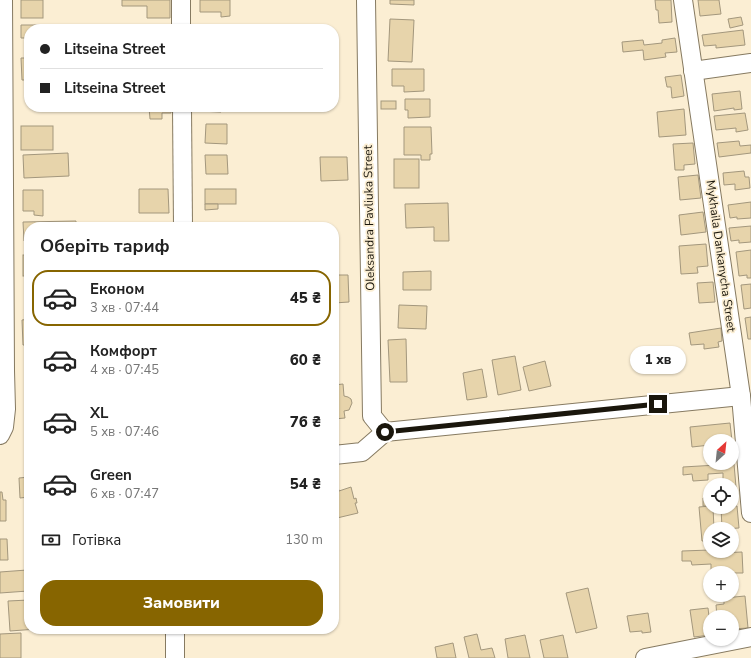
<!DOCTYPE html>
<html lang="uk">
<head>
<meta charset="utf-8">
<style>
	body { margin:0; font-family:"Nunito Sans",sans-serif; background:#f2f2f2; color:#222; height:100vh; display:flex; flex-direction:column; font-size:15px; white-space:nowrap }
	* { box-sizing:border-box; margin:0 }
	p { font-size:13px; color:#767676 }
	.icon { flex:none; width:22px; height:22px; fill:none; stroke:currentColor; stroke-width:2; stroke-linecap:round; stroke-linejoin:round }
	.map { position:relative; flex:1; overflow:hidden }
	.panel { position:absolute; left:24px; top:222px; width:315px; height:412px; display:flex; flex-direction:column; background:#fff; border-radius:16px; box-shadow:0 1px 3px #0004 }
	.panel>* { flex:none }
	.hud { position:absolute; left:24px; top:24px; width:315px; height:88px; border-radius:16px; box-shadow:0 1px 3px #0004; display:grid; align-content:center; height:88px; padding:0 16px; background:#fff }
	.needle { width:26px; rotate:27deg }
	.buttons { position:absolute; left:703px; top:434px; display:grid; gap:8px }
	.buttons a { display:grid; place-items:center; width:36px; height:36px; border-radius:50%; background:#fff; box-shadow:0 1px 3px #0004; font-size:20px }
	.end { position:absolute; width:18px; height:18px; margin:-9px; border:5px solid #1a160c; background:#fff; box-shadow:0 0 0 2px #fff }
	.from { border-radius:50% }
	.bubble { position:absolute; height:28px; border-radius:14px; background:#fff; box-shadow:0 1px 3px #0004; font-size:13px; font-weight:800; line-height:28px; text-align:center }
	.hud b { display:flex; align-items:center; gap:14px; height:38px; font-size:15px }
	.hud b+b { border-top:1px solid #e0e0e0 }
	.hud i { width:10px; height:10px; background:#222 }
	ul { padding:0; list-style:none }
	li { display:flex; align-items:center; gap:12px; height:56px; margin:0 8px 6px; padding:0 8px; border:2px solid transparent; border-radius:16px }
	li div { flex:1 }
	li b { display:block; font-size:15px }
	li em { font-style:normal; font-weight:800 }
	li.selected { border-color:#876500 }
	li>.icon { width:36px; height:36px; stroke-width:1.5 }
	h2 { padding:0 16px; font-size:18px; line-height:48px }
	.pay { display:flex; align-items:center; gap:10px; height:44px; padding:0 16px; font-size:15px }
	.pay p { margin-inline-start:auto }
	.cta { display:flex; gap:8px; margin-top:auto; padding:8px 16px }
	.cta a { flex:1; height:46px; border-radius:16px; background:#876500; color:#fff; font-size:16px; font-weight:800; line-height:46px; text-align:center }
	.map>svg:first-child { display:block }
</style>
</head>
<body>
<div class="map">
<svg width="751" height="658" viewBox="0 0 751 658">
	<rect width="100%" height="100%" fill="#fbeed3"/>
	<!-- building -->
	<g fill="#e7d4ab" stroke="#a3977d">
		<rect x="21" y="0" width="22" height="18"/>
		<polygon points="122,0 170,0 170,18 147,18 147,6 122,6"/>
		<polygon points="200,0 230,0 230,16 221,17 221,12 200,12"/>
		<polygon points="390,0 414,0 414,5 390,4"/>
		<polygon points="655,0 671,0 672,22 659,23 658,10 656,10"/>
		<polygon points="698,0 719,0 721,14 700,16"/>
		<polygon points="741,17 743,25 730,28 728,19"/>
		<polygon points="390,19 414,20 412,62 388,61"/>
		<polygon points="21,25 43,25 43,29 29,29 29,38 21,38"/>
		<polygon points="139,25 170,26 170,29 139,29"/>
		<polygon points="199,27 230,28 230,29 199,29"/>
		<polygon points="743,30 745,45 716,48 716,45 704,46 702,35"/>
		<polygon points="675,38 677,52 665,53 666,57 644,60 643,50 623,52 622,42 643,40 644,45 662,43 662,40"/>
		<polygon points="21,58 29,58 29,80 22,80"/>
		<polygon points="392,69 424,69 424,91 404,92 404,86 392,86"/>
		<polygon points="681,75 684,96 672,98 671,87 667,87 665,77"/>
		<polygon points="740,91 742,109 734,110 734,108 714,111 712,94"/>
		<polygon points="405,99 430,99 430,117 408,118 408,110 405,110"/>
		<rect x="381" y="101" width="15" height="8"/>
		<polygon points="149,107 171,107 171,113 162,113 162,119 150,119"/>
		<polygon points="198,107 221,107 221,112 198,111"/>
		<polygon points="684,109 686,135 659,137 657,112"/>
		<polygon points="745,113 748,130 736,132 736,128 716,130 714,116"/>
		<polygon points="206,124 227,124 227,144 205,143"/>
		<rect x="21" y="126" width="32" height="24"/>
		<polygon points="404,127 431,127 432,154 430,154 430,160 421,160 421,155 404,155"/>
		<polygon points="739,141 740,146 751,145 751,153 719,157 717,143"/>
		<polygon points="693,143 695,164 684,165 684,170 675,170 673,144"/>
		<polygon points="68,153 69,176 24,178 23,155"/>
		<polygon points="205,155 227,155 228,174 206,174"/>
		<polygon points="320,157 347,157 348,180 321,181"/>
		<rect x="394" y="159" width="25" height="29"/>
		<polygon points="744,171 745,177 749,177 750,188 735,190 735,184 724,185 723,173"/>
		<polygon points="698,175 701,198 680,200 678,177"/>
		<polygon points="139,189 168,189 169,213 139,213"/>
		<rect x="205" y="189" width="31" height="15"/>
		<polygon points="23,190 43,190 43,216 34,215 34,211 23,211"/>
		<polygon points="751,202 751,218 737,219 737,217 730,218 728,205"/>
		<polygon points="448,203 449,241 434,241 434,227 406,228 405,204"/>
		<polygon points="205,204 218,204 218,209 205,210"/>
		<polygon points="703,212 706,232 681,235 679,215"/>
		<polygon points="76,221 76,227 29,227 29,241 24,241 23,222"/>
		<rect x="142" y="223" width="25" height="4"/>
		<polygon points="751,226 751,242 739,243 739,240 731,241 729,228"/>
		<polygon points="706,244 708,266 697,267 698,273 681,274 679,246"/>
		<polygon points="751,250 751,278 747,278 747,275 739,276 736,252"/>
		<rect x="23" y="255" width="6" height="21"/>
		<polygon points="431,271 431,290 403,290 403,272"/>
		<polygon points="334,275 348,275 349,302 334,303"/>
		<polygon points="713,282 715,302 699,303 697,283"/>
		<polygon points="751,284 751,308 744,309 741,285"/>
		<polygon points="399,305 427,306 426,329 398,328"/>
		<polygon points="751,317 751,339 748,339 745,318"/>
		<rect x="334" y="318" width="3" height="21"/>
		<polygon points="29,319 29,345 23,345 22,320"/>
		<polygon points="721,328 722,341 718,342 719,347 704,349 704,344 691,345 689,333"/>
		<polygon points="406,339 407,382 390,382 388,340"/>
		<polygon points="515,356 521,390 498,395 492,360"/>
		<polygon points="545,361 551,386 529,391 523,367"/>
		<polygon points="482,369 487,397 467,400 463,373"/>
		<polygon points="343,384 344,396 348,397 351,399 352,403 349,410 344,411 345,418 334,419 334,385"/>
		<polygon points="730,423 732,441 710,441 710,445 692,447 690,427"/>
		<polygon points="734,464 736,487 732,487 732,485 723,485 723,473 708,474 708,480 693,481 692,474 683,475 683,467"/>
		<polygon points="29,477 29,497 20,498 19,478"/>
		<polygon points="338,487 339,491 351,487 354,499 356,498 357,503 355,503 358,513 337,518 334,508 334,488"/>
		<polygon points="0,492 2,492 3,500 6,500 6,521 0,521"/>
		<polygon points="710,497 710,506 703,506 703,498"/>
		<polygon points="710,506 713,507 714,529 710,529 710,541 702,541 699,507"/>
		<polygon points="732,506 737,506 739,528 722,529 721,507 732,507"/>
		<polygon points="0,539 7,539 8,560 0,560"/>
		<polygon points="710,550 710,551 719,551 719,553 742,552 743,573 711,573 711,564 692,565 691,561 682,561 682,551"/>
		<polygon points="27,570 28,591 0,593 0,572"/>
		<polygon points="588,588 597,628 576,633 566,593"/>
		<polygon points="745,596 748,628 732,629 732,617 717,617 716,605 724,604 724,598"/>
		<polygon points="29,600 29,629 37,629 10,631 8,601"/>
		<polygon points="708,608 710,625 710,635 694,637 690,610"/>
		<polygon points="648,613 651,632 642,633 642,631 630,632 627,616"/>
		<polygon points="21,633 21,658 0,658 0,634"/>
		<polygon points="477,634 481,650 492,648 495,658 469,658 464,637"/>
		<polygon points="525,635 530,658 508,658 505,639"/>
		<polygon points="563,635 568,658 544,658 540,640"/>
		<polygon points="453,643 456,658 437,658 435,647"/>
	</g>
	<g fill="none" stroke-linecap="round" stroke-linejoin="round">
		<defs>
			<g id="minor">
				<polyline points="181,0 181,29"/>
				<polyline points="366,0 372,416 385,432"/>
				<polyline points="683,0 741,396 751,513"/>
				<polyline points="693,71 751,63"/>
				<polyline points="182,107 183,227"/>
				<polyline points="0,435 4,427 6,409 5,371 3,0"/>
				<polyline points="334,455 362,452 385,432 741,396"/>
				<polyline points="175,629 175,658"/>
				<polyline points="645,658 751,637"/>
			</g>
		</defs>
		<!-- minor casing -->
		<use href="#minor" stroke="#867a61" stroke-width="20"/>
		<!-- minor -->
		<use href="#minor" stroke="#fff" stroke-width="18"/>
	</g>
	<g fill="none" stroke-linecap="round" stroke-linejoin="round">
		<!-- route -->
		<polyline stroke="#1a160c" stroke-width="5" points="385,432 658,404"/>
	</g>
	<g text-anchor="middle" stroke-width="3.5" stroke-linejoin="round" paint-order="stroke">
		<!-- street labels -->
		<g font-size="12" fill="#1a160c" stroke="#fbeed3">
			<text transform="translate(369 218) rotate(-91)" y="4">Oleksandra Pavliuka Street</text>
			<text transform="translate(721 256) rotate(82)" y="4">Mykhaila Dankanycha Street</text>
		</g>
	</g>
</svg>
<div class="buttons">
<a><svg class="needle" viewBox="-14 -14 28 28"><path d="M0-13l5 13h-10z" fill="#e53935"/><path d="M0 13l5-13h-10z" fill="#767676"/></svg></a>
<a><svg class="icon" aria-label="locate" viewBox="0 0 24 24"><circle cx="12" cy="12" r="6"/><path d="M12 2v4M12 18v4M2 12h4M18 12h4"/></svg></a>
<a><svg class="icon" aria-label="layers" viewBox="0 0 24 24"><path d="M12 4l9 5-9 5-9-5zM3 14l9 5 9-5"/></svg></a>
<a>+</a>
<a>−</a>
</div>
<i class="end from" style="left:385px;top:432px"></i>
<i class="end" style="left:658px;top:404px"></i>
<div class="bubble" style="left:630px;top:346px;width:56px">1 хв</div>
<div class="hud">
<b><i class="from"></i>Litseina Street</b>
<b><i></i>Litseina Street</b>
</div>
<section class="panel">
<h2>Оберіть тариф</h2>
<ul>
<li class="selected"><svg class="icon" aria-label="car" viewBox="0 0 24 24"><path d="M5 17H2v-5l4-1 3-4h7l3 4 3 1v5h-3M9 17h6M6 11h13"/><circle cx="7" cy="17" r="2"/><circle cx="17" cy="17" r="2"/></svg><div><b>Економ</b><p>3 хв · 07:44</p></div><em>45 ₴</em></li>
<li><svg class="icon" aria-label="car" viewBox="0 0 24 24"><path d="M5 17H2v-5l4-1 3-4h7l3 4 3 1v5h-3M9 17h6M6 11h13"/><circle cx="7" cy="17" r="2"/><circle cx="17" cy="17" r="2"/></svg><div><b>Комфорт</b><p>4 хв · 07:45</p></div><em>60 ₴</em></li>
<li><svg class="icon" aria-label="car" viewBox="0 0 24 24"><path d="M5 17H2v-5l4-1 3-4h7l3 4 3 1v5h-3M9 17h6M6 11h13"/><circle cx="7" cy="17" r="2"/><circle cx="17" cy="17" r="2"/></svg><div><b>XL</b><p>5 хв · 07:46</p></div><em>76 ₴</em></li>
<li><svg class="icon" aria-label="car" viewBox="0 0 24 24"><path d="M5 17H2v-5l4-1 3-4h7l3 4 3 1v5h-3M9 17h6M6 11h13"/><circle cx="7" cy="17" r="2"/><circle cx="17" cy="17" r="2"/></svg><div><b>Green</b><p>6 хв · 07:47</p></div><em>54 ₴</em></li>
</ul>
<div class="pay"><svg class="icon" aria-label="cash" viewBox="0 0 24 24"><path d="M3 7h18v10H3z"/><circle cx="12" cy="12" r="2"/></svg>Готівка<p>130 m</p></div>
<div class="cta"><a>Замовити</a></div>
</section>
</div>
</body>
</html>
